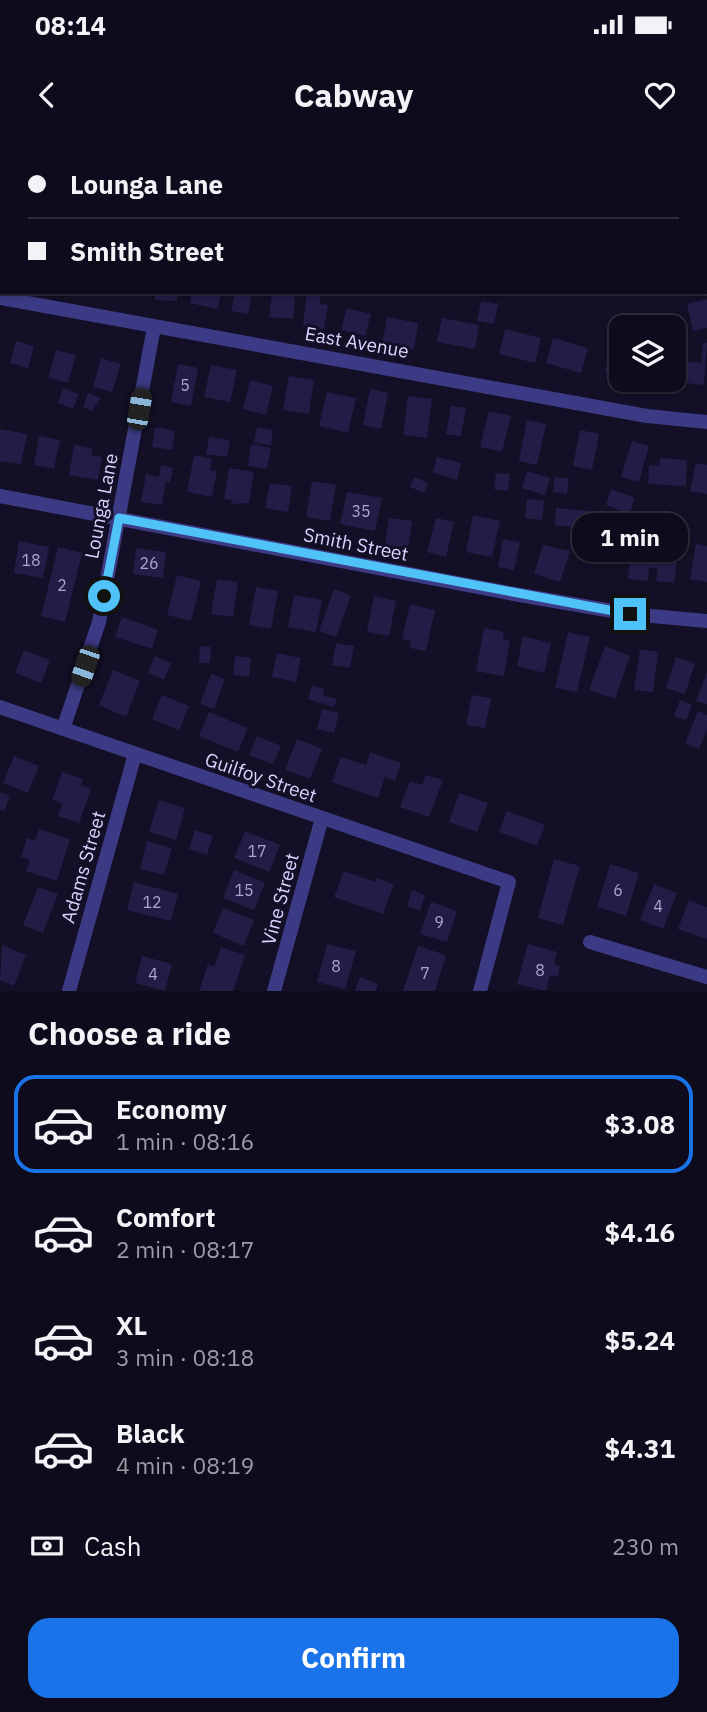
<!DOCTYPE html>
<html lang="en">
<head>
<meta charset="utf-8">
<style>
	body { margin:0; font-family:"IBM Plex Sans",sans-serif; background:#1c1929; color:#f1f3f6; height:100vh; display:flex; flex-direction:column; font-size:26px; white-space:nowrap }
	* { box-sizing:border-box; margin:0 }
	p { font-size:23px; color:#9b9ba3 }
	.icon { flex:none; width:38px; height:38px; fill:none; stroke:currentColor; stroke-width:2; stroke-linecap:round; stroke-linejoin:round }
	.map { position:relative; height:851px; overflow:hidden }
	.sheet { display:flex; flex-direction:column; background:#0e0b1c; flex:1 }
	.sheet>* { flex:none }
	.banner { position:absolute; left:0px; top:0px; width:707px; height:154px; box-shadow:0 2px 5px #0004,0 0 0 2px #2e2b3b; display:grid; align-content:center; height:154px; padding:0 28px; background:#0e0b1c }
	.fabs { position:absolute; left:609px; top:175px; display:grid; gap:14px }
	.fabs a { display:grid; place-items:center; width:77px; height:77px; border-radius:14px; background:#0e0b1c; box-shadow:0 2px 5px #0004,0 0 0 2px #2e2b3b; font-size:35px }
	.end { position:absolute; width:32px; height:32px; margin:-16px; border:9px solid #4fc3f7; background:#111; box-shadow:0 0 0 4px #111 }
	.from { border-radius:50% }
	.bubble { position:absolute; height:49px; border-radius:21px; background:#0e0b1c; box-shadow:0 2px 5px #0004,0 0 0 2px #2e2b3b; font-size:23px; font-weight:700; line-height:49px; text-align:center }
	.car { position:absolute; width:21px; height:42px; margin:-21px -10px; border-radius:9px; box-shadow:0 0 5px 2px #0007; background:linear-gradient(#222 24%,#8ab4d8 0 40%,#222 0 76%,#8ab4d8 0 86%,#222 0) }
	.banner b { display:flex; align-items:center; gap:24px; height:66px; font-size:26px }
	.banner b+b { border-top:2px solid #2e2b3b }
	.banner i { width:18px; height:18px; background:#f1f3f6 }
	ul { padding:0; list-style:none }
	li { display:flex; align-items:center; gap:21px; height:98px; margin:0 14px 10px; padding:0 14px; border:4px solid transparent; border-radius:21px }
	li div { flex:1 }
	li b { display:block; font-size:26px }
	li em { font-style:normal; font-weight:700 }
	li.current { border-color:#1a73e8 }
	li>.icon { width:63px; height:63px; stroke-width:1.5 }
	h2 { padding:0 28px; font-size:32px; line-height:84px }
	.pay { display:flex; align-items:center; gap:18px; height:77px; padding:0 28px; font-size:26px }
	.pay p { margin-inline-start:auto }
	.primary-button { display:flex; gap:14px; margin-top:auto; padding:14px 28px }
	.primary-button a { flex:1; height:80px; border-radius:21px; background:#1a73e8; color:#fff; font-size:28px; font-weight:700; line-height:80px; text-align:center }
	.status { display:flex; justify-content:space-between; align-items:center; height:49px; padding:0 35px; background:#0e0b1c; direction:ltr }
	.status svg { height:19px; fill:currentColor }
	header { display:flex; justify-content:space-between; align-items:center; height:91px; padding:0 28px; background:#0e0b1c; font-size:32px; font-weight:700 }
	.map>svg:first-child { display:block }
</style>
</head>
<body>
<div class="status"><b>08:14</b><svg viewBox="0 0 49 12"><path d="M0 12V9h3v3zM5 12V6h3v6zM10 12V3h3v9zM15 12V0h3v12zM26 1h20v11H26zM47 4h2v5h-2z"/></svg></div>
<header><svg class="icon" aria-label="back" viewBox="0 0 24 24"><path d="M15 5l-7 7 7 7"/></svg>Cabway<svg class="icon" aria-label="heart" viewBox="0 0 24 24"><path d="M12 20l-8-8c-3-5 5-10 8-4 3-6 11-1 8 4z"/></svg></header>
<div class="map">
<svg width="707" height="851" viewBox="0 0 707 851">
	<rect width="100%" height="100%" fill="#130f26"/>
	<!-- building -->
	<g fill="#241b47">
		<polygon points="155,152 177,152 177,161 155,160"/>
		<polygon points="192,152 222,152 217,169 190,163"/>
		<polygon points="235,152 252,152 248,174 231,171"/>
		<polygon points="272,152 296,152 293,179 269,177"/>
		<polygon points="307,152 321,152 320,164 328,165 324,189 303,186"/>
		<polygon points="707,159 707,188 693,191 687,164"/>
		<polygon points="481,161 498,164 494,184 477,181"/>
		<polygon points="347,168 371,174 365,196 341,190"/>
		<polygon points="387,177 418,183 414,210 382,205"/>
		<polygon points="442,178 479,185 475,209 437,202"/>
		<polygon points="505,189 541,198 535,223 499,214"/>
		<polygon points="553,198 588,208 581,233 546,223"/>
		<polygon points="16,201 34,206 28,228 10,223"/>
		<polygon points="703,202 707,203 704,245 676,242 678,221 701,223"/>
		<polygon points="56,210 76,215 68,243 48,238"/>
		<polygon points="609,210 621,213 621,236 605,232"/>
		<polygon points="101,218 121,224 112,252 93,247"/>
		<polygon points="178,224 198,228 191,266 171,262"/>
		<polygon points="211,225 237,230 230,262 204,257"/>
		<polygon points="289,236 314,240 309,274 283,270"/>
		<polygon points="250,240 273,246 266,275 243,269"/>
		<polygon points="63,248 79,254 73,269 58,263"/>
		<polygon points="370,249 388,253 381,289 363,285"/>
		<polygon points="327,252 356,258 348,293 319,286"/>
		<polygon points="88,253 101,258 92,271 83,267"/>
		<polygon points="408,256 432,259 427,298 403,295"/>
		<polygon points="451,266 466,268 461,296 446,294"/>
		<polygon points="489,271 511,276 502,312 480,307"/>
		<polygon points="527,280 546,284 537,325 519,321"/>
		<polygon points="155,287 175,291 172,310 152,307"/>
		<polygon points="257,287 273,290 271,305 254,303"/>
		<polygon points="0,289 27,294 21,324 0,321"/>
		<polygon points="580,290 599,294 592,330 573,326"/>
		<polygon points="39,296 60,300 54,329 34,325"/>
		<polygon points="209,297 230,300 227,317 206,314"/>
		<polygon points="632,301 649,306 639,342 621,337"/>
		<polygon points="251,304 271,308 267,329 248,326"/>
		<polygon points="74,305 93,308 91,315 102,317 98,340 69,335"/>
		<polygon points="194,315 212,319 210,330 217,331 212,357 187,352"/>
		<polygon points="437,317 461,323 457,340 433,333"/>
		<polygon points="660,318 687,320 686,346 648,344 649,325 659,326"/>
		<polygon points="696,323 707,325 707,354 690,351"/>
		<polygon points="161,325 173,328 170,343 166,342 162,365 141,362 146,334 159,337"/>
		<polygon points="229,328 254,332 249,363 231,364 232,360 224,359"/>
		<polygon points="527,331 550,338 545,355 522,348"/>
		<polygon points="496,333 510,334 508,351 494,349"/>
		<polygon points="414,337 428,343 424,353 410,347"/>
		<polygon points="555,337 569,338 567,354 553,352"/>
		<polygon points="312,341 336,345 330,381 306,377"/>
		<polygon points="270,343 292,346 288,372 265,368"/>
		<polygon points="611,349 635,358 629,374 606,365"/>
		<polygon points="347,352 382,358 375,391 340,384"/>
		<polygon points="527,359 544,360 542,380 525,378"/>
		<polygon points="556,368 589,371 587,389 555,385"/>
		<polygon points="473,375 500,381 492,417 466,412"/>
		<polygon points="389,378 412,381 408,410 385,406"/>
		<polygon points="436,378 454,382 446,417 427,412"/>
		<polygon points="503,399 520,402 514,430 498,427"/>
		<polygon points="19,401 49,407 43,438 14,433"/>
		<polygon points="632,404 678,410 674,443 656,441 658,429 649,427 648,441 628,439"/>
		<polygon points="696,404 707,406 707,442 690,439"/>
		<polygon points="543,405 570,411 560,442 534,434"/>
		<polygon points="58,407 82,413 65,482 41,476"/>
		<polygon points="136,408 166,412 163,438 133,434"/>
		<polygon points="177,435 201,441 191,481 167,475"/>
		<polygon points="217,439 238,442 233,477 211,474"/>
		<polygon points="256,447 278,451 271,489 249,485"/>
		<polygon points="334,449 351,456 336,497 319,491"/>
		<polygon points="294,455 322,460 316,492 288,487"/>
		<polygon points="374,456 396,461 389,496 367,492"/>
		<polygon points="410,464 435,470 426,511 410,508 411,501 402,499"/>
		<polygon points="122,477 158,490 152,509 115,497"/>
		<polygon points="484,488 504,492 503,499 510,500 504,536 476,531"/>
		<polygon points="568,492 590,497 577,552 555,548"/>
		<polygon points="523,496 551,503 544,533 517,526"/>
		<polygon points="336,503 354,506 350,528 332,525"/>
		<polygon points="200,506 211,507 210,523 199,523"/>
		<polygon points="605,506 630,516 615,559 589,550"/>
		<polygon points="640,509 658,512 653,552 634,550"/>
		<polygon points="24,510 50,520 41,543 15,533"/>
		<polygon points="277,513 301,518 296,542 272,537"/>
		<polygon points="155,516 171,523 164,540 148,533"/>
		<polygon points="235,516 251,518 249,537 233,535"/>
		<polygon points="676,517 695,523 685,554 666,548"/>
		<polygon points="113,530 140,541 126,577 99,565"/>
		<polygon points="707,532 707,564 696,561"/>
		<polygon points="211,534 225,539 214,569 200,564"/>
		<polygon points="312,545 324,549 323,555 337,559 334,567 308,559"/>
		<polygon points="162,555 189,566 179,590 152,579"/>
		<polygon points="472,555 491,558 485,588 466,585"/>
		<polygon points="680,560 692,565 686,580 674,576"/>
		<polygon points="322,569 339,573 334,593 317,589"/>
		<polygon points="698,571 707,575 707,590 699,609 685,603"/>
		<polygon points="209,572 248,588 238,612 199,596"/>
		<polygon points="257,596 281,606 273,624 249,615"/>
		<polygon points="297,599 322,609 310,639 285,630"/>
		<polygon points="370,612 401,623 395,641 385,637 378,658 332,642 341,617 366,625"/>
		<polygon points="14,616 39,626 28,653 3,643"/>
		<polygon points="62,632 83,639 81,645 91,649 79,683 58,676 62,663 52,660"/>
		<polygon points="426,635 443,640 429,677 400,667 410,641 422,645"/>
		<polygon points="0,652 10,656 4,671 0,670"/>
		<polygon points="459,653 488,663 477,692 449,682"/>
		<polygon points="159,660 185,668 176,700 149,692"/>
		<polygon points="507,671 545,685 537,706 499,692"/>
		<polygon points="39,689 70,699 57,741 26,731 30,720 21,717 27,698 35,701"/>
		<polygon points="195,690 213,696 207,715 189,709"/>
		<polygon points="245,691 280,705 269,732 234,718"/>
		<polygon points="147,701 172,708 164,735 140,729"/>
		<polygon points="554,719 580,726 563,785 538,778"/>
		<polygon points="610,724 639,733 626,776 597,767"/>
		<polygon points="234,730 265,743 254,770 223,758"/>
		<polygon points="344,731 375,742 376,738 394,744 383,774 334,757"/>
		<polygon points="134,742 178,754 171,781 127,770"/>
		<polygon points="654,744 677,753 663,789 640,780"/>
		<polygon points="38,747 58,754 43,793 23,785"/>
		<polygon points="412,750 425,755 420,771 407,766"/>
		<polygon points="689,760 707,767 707,799 678,789"/>
		<polygon points="431,762 457,771 447,802 420,794"/>
		<polygon points="223,768 254,780 244,806 213,793"/>
		<polygon points="327,804 356,811 345,849 317,842"/>
		<polygon points="528,804 557,812 554,824 560,826 558,837 550,835 546,851 517,844"/>
		<polygon points="2,805 26,815 14,846 0,840"/>
		<polygon points="418,806 446,815 435,851 403,851"/>
		<polygon points="221,807 245,815 233,851 199,851 208,824 214,827"/>
		<polygon points="142,816 172,824 165,851 135,843"/>
		<polygon points="360,837 378,844 376,851 355,851"/>
	</g>
	<g fill="none" stroke-linecap="round" stroke-linejoin="round">
		<!-- street -->
		<g stroke="#3d3a85" stroke-width="14">
			<polyline points="0,158 647,276 707,282"/>
			<polyline points="0,356 514,454 630,474 707,481"/>
			<polyline points="0,567 509,742 480,851"/>
			<polyline points="63,589 99,482 154,187"/>
			<polyline points="590,802 707,837"/>
			<polyline points="69,851 135,614"/>
			<polyline points="274,851 322,678"/>
		</g>
	</g>
	<g fill="none" stroke-linecap="round" stroke-linejoin="round">
		<!-- route -->
		<polyline stroke="#4fc3f7" stroke-width="9" points="104,456 119,378 630,474"/>
	</g>
	<g text-anchor="middle" stroke-width="6" stroke-linejoin="round" paint-order="stroke">
		<!-- number labels -->
		<g font-size="16" fill="#aca6d1">
			<text x="185" y="251">5</text>
			<text x="361" y="377">35</text>
			<text x="31" y="426">18</text>
			<text x="149" y="429">26</text>
			<text x="62" y="451">2</text>
			<text x="257" y="717">17</text>
			<text x="244" y="756">15</text>
			<text x="618" y="756">6</text>
			<text x="152" y="768">12</text>
			<text x="658" y="772">4</text>
			<text x="439" y="788">9</text>
			<text x="336" y="832">8</text>
			<text x="540" y="836">8</text>
			<text x="425" y="839">7</text>
			<text x="153" y="840">4</text>
		</g>
		<!-- street labels -->
		<g font-size="19" fill="#d9d4ff" stroke="#130f26">
			<text transform="translate(357 202) rotate(10)" y="7">East Avenue</text>
			<text transform="translate(101 366) rotate(-79)" y="7">Lounga Lane</text>
			<text transform="translate(356 404) rotate(11)" y="7">Smith Street</text>
			<text transform="translate(261 637) rotate(19)" y="7">Guilfoy Street</text>
			<text transform="translate(83 727) rotate(-74)" y="7">Adams Street</text>
			<text transform="translate(280 759) rotate(-75)" y="7">Vine Street</text>
		</g>
	</g>
</svg>
<div class="fabs">
<a><svg class="icon" aria-label="layers" viewBox="0 0 24 24"><path d="M12 4l9 5-9 5-9-5zM3 14l9 5 9-5"/></svg></a>
</div>
<i class="end from" style="left:104px;top:456px"></i>
<i class="end" style="left:630px;top:474px"></i>
<div class="bubble" style="left:572px;top:373px;width:116px">1 min</div>
<i class="car" style="left:139px;top:269px;rotate:10deg"></i>
<i class="car" style="left:85px;top:526px;rotate:199deg"></i>
<div class="banner">
<b><i class="from"></i>Lounga Lane</b>
<b><i></i>Smith Street</b>
</div>
</div>
<section class="sheet">
<h2>Choose a ride</h2>
<ul>
<li class="current"><svg class="icon" aria-label="car" viewBox="0 0 24 24"><path d="M5 17H2v-5l4-1 3-4h7l3 4 3 1v5h-3M9 17h6M6 11h13"/><circle cx="7" cy="17" r="2"/><circle cx="17" cy="17" r="2"/></svg><div><b>Economy</b><p>1 min · 08:16</p></div><em>$3.08</em></li>
<li><svg class="icon" aria-label="car" viewBox="0 0 24 24"><path d="M5 17H2v-5l4-1 3-4h7l3 4 3 1v5h-3M9 17h6M6 11h13"/><circle cx="7" cy="17" r="2"/><circle cx="17" cy="17" r="2"/></svg><div><b>Comfort</b><p>2 min · 08:17</p></div><em>$4.16</em></li>
<li><svg class="icon" aria-label="car" viewBox="0 0 24 24"><path d="M5 17H2v-5l4-1 3-4h7l3 4 3 1v5h-3M9 17h6M6 11h13"/><circle cx="7" cy="17" r="2"/><circle cx="17" cy="17" r="2"/></svg><div><b>XL</b><p>3 min · 08:18</p></div><em>$5.24</em></li>
<li><svg class="icon" aria-label="car" viewBox="0 0 24 24"><path d="M5 17H2v-5l4-1 3-4h7l3 4 3 1v5h-3M9 17h6M6 11h13"/><circle cx="7" cy="17" r="2"/><circle cx="17" cy="17" r="2"/></svg><div><b>Black</b><p>4 min · 08:19</p></div><em>$4.31</em></li>
</ul>
<div class="pay"><svg class="icon" aria-label="cash" viewBox="0 0 24 24"><path d="M3 7h18v10H3z"/><circle cx="12" cy="12" r="2"/></svg>Cash<p>230 m</p></div>
<div class="primary-button"><a>Confirm</a></div>
</section>
</body>
</html>
